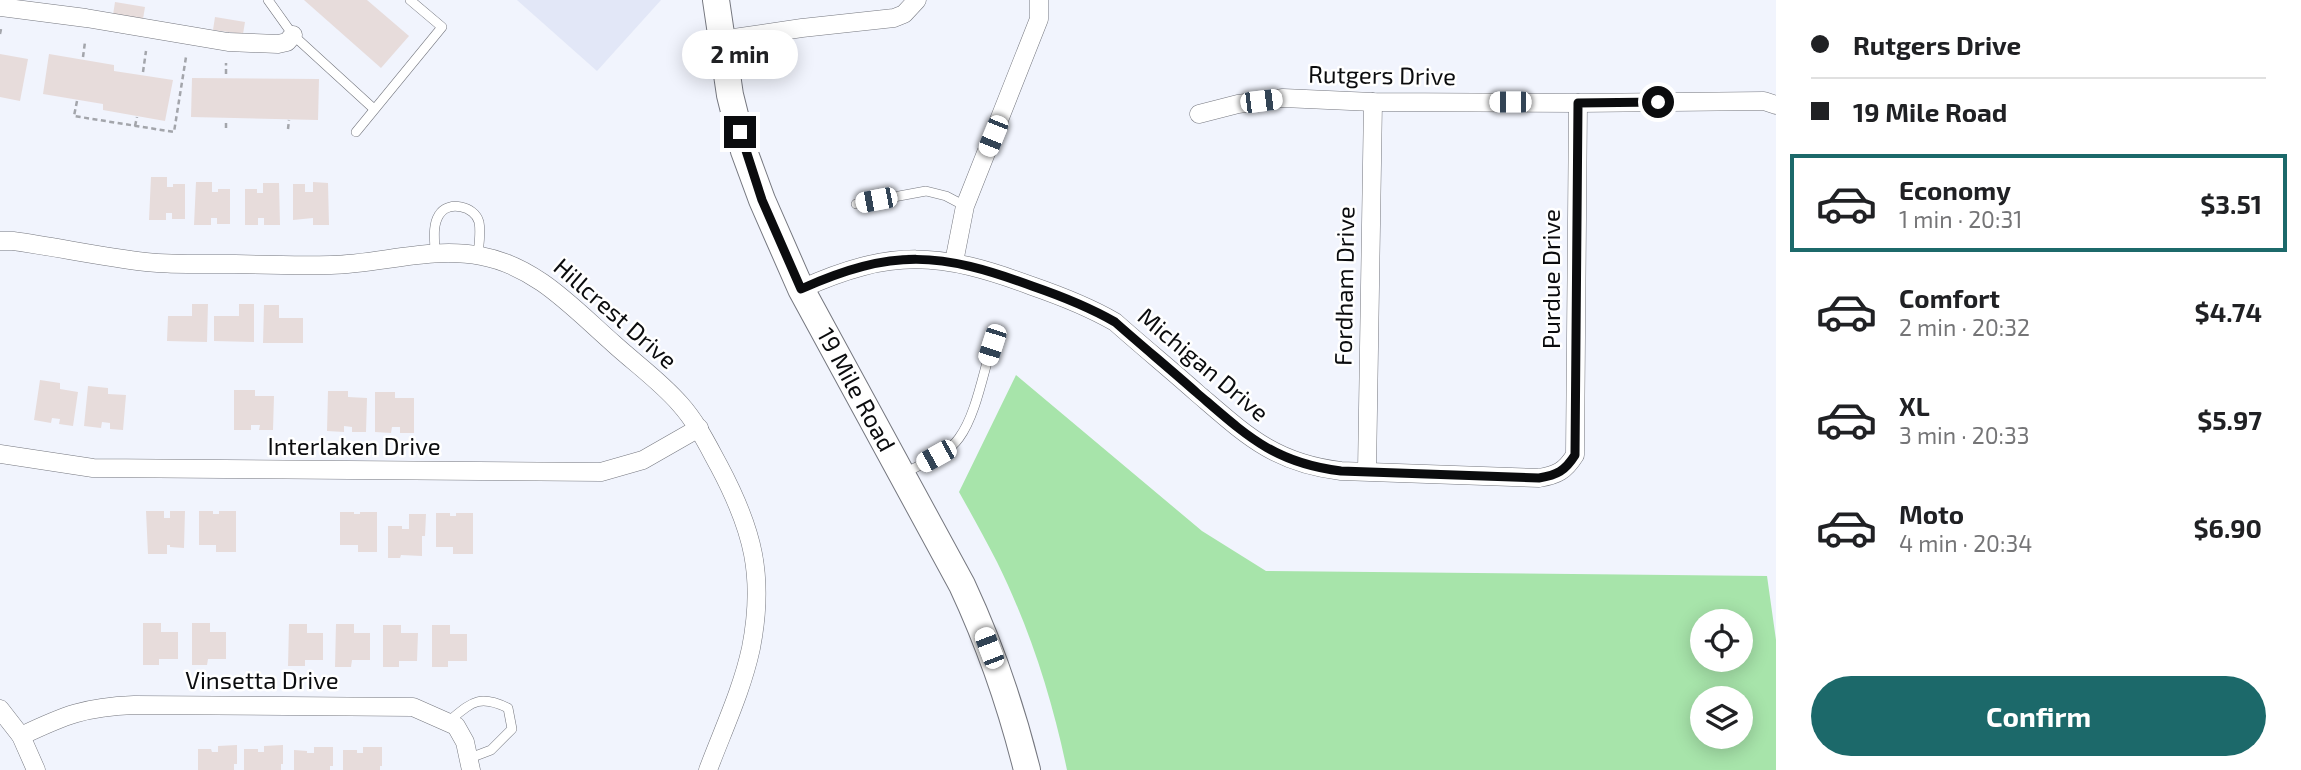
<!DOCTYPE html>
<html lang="en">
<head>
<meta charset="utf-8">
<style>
	body { margin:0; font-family:"Exo 2",sans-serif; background:#f6f6f6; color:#202124; height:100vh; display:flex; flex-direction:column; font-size:26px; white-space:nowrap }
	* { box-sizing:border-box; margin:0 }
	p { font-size:23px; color:#757577 }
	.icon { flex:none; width:38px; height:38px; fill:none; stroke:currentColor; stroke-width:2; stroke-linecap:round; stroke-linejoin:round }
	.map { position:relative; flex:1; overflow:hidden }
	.panel { display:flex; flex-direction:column; background:#fff; width:525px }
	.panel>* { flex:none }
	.guide { display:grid; align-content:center; height:154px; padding:0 35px; background:#fff }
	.controls { position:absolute; left:1690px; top:609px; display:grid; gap:14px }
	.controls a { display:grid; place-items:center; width:63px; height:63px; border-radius:50%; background:#fff; box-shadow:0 4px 18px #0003; font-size:35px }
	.end { position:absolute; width:32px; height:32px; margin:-16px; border:9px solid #0b0c0e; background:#fff; box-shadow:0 0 0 4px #fff }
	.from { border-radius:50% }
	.bubble { position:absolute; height:49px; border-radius:24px; background:#fff; box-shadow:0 4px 18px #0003; font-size:23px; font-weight:700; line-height:49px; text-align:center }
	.car { position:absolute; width:21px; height:42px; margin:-21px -10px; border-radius:9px; box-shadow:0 0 5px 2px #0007; background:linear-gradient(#fff 24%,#345 0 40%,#fff 0 76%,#345 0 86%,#fff 0) }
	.guide b { display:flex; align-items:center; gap:24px; height:66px; font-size:26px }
	.guide b+b { border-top:2px solid #e0e0e0 }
	.guide i { width:18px; height:18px; background:#202124 }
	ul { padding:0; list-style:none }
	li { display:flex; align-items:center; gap:21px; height:98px; margin:0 14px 10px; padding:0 21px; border:4px solid transparent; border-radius:0px }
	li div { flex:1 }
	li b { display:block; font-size:26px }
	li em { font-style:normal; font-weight:700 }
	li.current { border-color:#1c696a }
	li>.icon { width:63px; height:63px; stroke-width:1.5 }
	.button { display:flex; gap:14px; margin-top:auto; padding:14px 35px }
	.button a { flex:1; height:80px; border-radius:42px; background:#1c696a; color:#fff; font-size:28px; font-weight:700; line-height:80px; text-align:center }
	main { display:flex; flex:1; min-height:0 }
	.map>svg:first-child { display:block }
</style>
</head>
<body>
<main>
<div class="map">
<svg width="1776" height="770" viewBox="0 0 1776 770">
	<rect width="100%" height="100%" fill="#f1f4fd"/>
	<!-- built -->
	<polygon fill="#e2e7f7" points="517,0 661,0 597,71"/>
	<!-- green -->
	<path fill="#a7e4aa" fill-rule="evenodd" d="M1016 375 1202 531 1266 571 1767 576 1776 640V770H1067C1052 698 1030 629 997 562 985 539 972 515 959 492ZM1741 621V660H1703V621ZM1741 698V737H1703V698Z"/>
	<!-- building -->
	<g fill="#e7dcdb">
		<polygon points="304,0 367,0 409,36 381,68"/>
		<polygon points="115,2 145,7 143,19 113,15"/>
		<polygon points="215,17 245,22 243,34 213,30"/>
		<polygon points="0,54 28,59 20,101 0,97"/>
		<polygon points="49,54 114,65 114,71 173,80 165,121 103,110 103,104 43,94"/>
		<polygon points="192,78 319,79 318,120 191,117"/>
		<polygon points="151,177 167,177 167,187 173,187 173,184 185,184 185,219 172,219 172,213 166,213 166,220 149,220"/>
		<polygon points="196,182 212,182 212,192 218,192 218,189 230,189 230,224 217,224 217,218 211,218 211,225 194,225"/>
		<polygon points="313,182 328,183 329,225 313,225 313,218 293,220 293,184 305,184 305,192 313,192"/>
		<polygon points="263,183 279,183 280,225 264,225 264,218 258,218 258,225 245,225 245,189 257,189 257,193 263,193"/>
		<polygon points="192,304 208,304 207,342 167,341 168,316 192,316"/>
		<polygon points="239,304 254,304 254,342 214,341 214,316 239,316"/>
		<polygon points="264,305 279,305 279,318 303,318 303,343 263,343"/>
		<polygon points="40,380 60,383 60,389 78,392 73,426 59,424 60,419 52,418 51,423 34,420"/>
		<polygon points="88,386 108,388 108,394 126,395 123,430 110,429 110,423 102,422 101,428 84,426"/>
		<polygon points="234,390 255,390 255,396 274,396 273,430 259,430 260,425 251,425 251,430 234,430"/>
		<polygon points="328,391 348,391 348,397 367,398 366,432 352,432 352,427 344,426 344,432 327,431"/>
		<polygon points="375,392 395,392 395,398 414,398 414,433 400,433 400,427 392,427 391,433 375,432"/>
		<polygon points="146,511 164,511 164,518 170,518 170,511 185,511 184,548 170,547 170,545 167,545 167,554 148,554"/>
		<polygon points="199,511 213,511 213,514 219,514 219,511 236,511 236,552 216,552 216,545 199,545"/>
		<polygon points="340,512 354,512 354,514 360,514 360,512 377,512 377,552 358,552 358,545 340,545"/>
		<polygon points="436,513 450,513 450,516 456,516 456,513 473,513 473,554 453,554 453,547 436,547"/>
		<polygon points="409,514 426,514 425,536 422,536 422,556 401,555 400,558 388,558 388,526 402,526 402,529 409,529"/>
		<polygon points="143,623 161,623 161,632 178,632 178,659 159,659 159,665 143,665"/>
		<polygon points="192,623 210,623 210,632 226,632 226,659 208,659 207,665 192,665"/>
		<polygon points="289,624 307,624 307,633 323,633 323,660 305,660 305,666 288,666"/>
		<polygon points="336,624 354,624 354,633 370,633 370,660 352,660 351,667 335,667"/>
		<polygon points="383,625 401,625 401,633 418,633 417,661 399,661 399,667 383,667"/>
		<polygon points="432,625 450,625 450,634 467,634 467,661 448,661 448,667 432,667"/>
		<polygon points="237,745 237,764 234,764 234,770 198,770 198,749 211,749 212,752 218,752 218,746"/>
		<polygon points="283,745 283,764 281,764 281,770 244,770 244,749 258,749 258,752 264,752 264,746"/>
		<polygon points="314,747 333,747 333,766 330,766 330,770 294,770 294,750 307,751 307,753 314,753"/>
		<polygon points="363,747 382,747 382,766 380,766 380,770 343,770 343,750 357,750 357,753 363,753"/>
	</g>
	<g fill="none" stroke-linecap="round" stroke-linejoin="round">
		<defs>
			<g id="lane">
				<polyline points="268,0 293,35 374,109"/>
				<polyline points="356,132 442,27 410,0"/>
				<polyline points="856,204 926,191 946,196 965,206"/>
				<path d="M435 253C435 241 432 226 439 215 448 200 475 206 479 222 481 232 479 244 478 255"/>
				<path d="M903 474C920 464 947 455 959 438 976 415 983 373 992 345"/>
				<path d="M449 721C472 702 479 694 508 708L512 729 491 750 470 758"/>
			</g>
			<g id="street">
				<polyline points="0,7 86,18 228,42 278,44 287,42 293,35"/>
				<polyline points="720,40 802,28 894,18 904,14 917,0"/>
				<polyline points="1199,114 1238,104 1283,98 1373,102 1578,103 1764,101 1776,105"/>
				<path d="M0 241H13C57 247 101 257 146 262 175 265 206 264 235 264 267 265 299 266 331 265 380 264 432 246 481 256 536 266 573 308 614 344 636 364 661 382 680 404 697 423 707 444 719 466 753 530 765 576 751 648 742 690 723 730 708 770"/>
				<polyline points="954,262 965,206 1039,19 1039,0"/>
				<path d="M801 289C892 248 940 252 1032 286 1061 296 1089 307 1115 322 1142 346 1170 369 1197 393 1246 435 1274 463 1341 471L1539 478C1557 475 1565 471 1575 455L1578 103"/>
				<polyline points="0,454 93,468 601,472 643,460 699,428"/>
				<polyline points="1367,471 1373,102"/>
				<polyline points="0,709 21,736 36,770"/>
				<path d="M21 736C65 715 85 707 134 705L413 707 456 726 465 742 471 770"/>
			</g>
			<g id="secondary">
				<path id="s1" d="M716 0 730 95 744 151 762 200 801 289 962 585C990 645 1011 706 1027 770"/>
			</g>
		</defs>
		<!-- lane casing -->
		<use href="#lane" stroke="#75777f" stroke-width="10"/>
		<!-- street casing -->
		<use href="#street" stroke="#75777f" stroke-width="19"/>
		<!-- secondary casing -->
		<use href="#secondary" stroke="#75777f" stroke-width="28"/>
		<!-- path -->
		<g stroke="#a3a5ab" stroke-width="2.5" stroke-dasharray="5 3.5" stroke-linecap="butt">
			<polyline points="0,34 1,29"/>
			<polyline points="83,57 85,42"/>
			<polyline points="143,72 146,51"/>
			<polyline points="226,74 226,63"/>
			<polyline points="77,101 74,116 174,132 186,57"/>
			<polyline points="135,126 137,117"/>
			<polyline points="226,128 226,120"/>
			<polyline points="288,129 289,120"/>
		</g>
		<!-- lane -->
		<use href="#lane" stroke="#fff" stroke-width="9"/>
		<!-- street -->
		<use href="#street" stroke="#fff" stroke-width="18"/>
		<!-- secondary -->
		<use href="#secondary" stroke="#fff" stroke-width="26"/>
	</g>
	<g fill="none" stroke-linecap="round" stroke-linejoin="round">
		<!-- route -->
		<path stroke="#0b0c0e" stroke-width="9" d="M740 132 762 200 801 289C893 248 940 252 1032 286 1061 296 1089 307 1115 322 1142 346 1170 369 1197 393 1246 435 1274 463 1341 471L1539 478C1557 475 1565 471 1575 455L1578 103 1658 102"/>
	</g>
	<g text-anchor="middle" stroke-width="5" stroke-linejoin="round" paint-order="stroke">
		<!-- street labels -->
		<g font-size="24" fill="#0b0c0e" stroke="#fff">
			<text transform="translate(1382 76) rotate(1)" y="8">Rutgers Drive</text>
			<text transform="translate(1552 279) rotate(-90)" y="8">Purdue Drive</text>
			<text transform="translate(1345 286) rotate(-89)" y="8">Fordham Drive</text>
			<text transform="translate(615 314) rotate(41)" y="8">Hillcrest Drive</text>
			<text transform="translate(1203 365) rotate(40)" y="8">Michigan Drive</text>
			<text dy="8" stroke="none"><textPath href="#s1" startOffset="418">19 Mile Road</textPath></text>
			<text x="354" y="455">Interlaken Drive</text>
			<text x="262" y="689">Vinsetta Drive</text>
		</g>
	</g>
</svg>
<div class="controls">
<a><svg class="icon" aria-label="locate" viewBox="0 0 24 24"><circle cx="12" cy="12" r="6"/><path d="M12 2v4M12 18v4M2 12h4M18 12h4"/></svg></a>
<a><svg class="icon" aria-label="layers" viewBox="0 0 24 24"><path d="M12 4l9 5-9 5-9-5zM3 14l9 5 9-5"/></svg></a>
</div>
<i class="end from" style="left:1658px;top:102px"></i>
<i class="end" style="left:740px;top:132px"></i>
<div class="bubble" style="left:682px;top:30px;width:116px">2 min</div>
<i class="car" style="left:1261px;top:101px;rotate:83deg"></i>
<i class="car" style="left:1510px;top:102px;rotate:270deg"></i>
<i class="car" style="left:993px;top:136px;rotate:202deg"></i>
<i class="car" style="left:876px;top:200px;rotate:259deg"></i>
<i class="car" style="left:992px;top:345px;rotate:198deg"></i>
<i class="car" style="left:936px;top:456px;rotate:241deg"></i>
<i class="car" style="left:989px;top:648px;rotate:339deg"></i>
</div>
<section class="panel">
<div class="guide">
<b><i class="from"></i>Rutgers Drive</b>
<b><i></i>19 Mile Road</b>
</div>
<ul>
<li class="current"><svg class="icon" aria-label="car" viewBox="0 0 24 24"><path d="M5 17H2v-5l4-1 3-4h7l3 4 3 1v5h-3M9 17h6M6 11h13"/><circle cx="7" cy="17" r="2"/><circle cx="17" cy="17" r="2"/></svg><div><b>Economy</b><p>1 min · 20:31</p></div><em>$3.51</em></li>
<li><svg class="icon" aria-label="car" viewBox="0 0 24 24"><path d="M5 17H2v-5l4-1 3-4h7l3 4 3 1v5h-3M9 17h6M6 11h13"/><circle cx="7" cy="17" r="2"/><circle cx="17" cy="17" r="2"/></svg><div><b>Comfort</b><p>2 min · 20:32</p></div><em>$4.74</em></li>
<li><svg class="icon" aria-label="car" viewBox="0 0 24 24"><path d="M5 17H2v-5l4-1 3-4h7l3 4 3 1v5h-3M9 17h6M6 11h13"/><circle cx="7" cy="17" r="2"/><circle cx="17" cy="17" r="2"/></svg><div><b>XL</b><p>3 min · 20:33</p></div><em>$5.97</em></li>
<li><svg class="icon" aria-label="car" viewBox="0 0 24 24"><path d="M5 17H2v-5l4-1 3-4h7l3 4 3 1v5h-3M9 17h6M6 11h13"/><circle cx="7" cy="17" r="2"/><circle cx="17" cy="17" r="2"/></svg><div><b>Moto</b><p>4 min · 20:34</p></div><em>$6.90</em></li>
</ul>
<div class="button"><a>Confirm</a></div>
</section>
</main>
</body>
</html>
